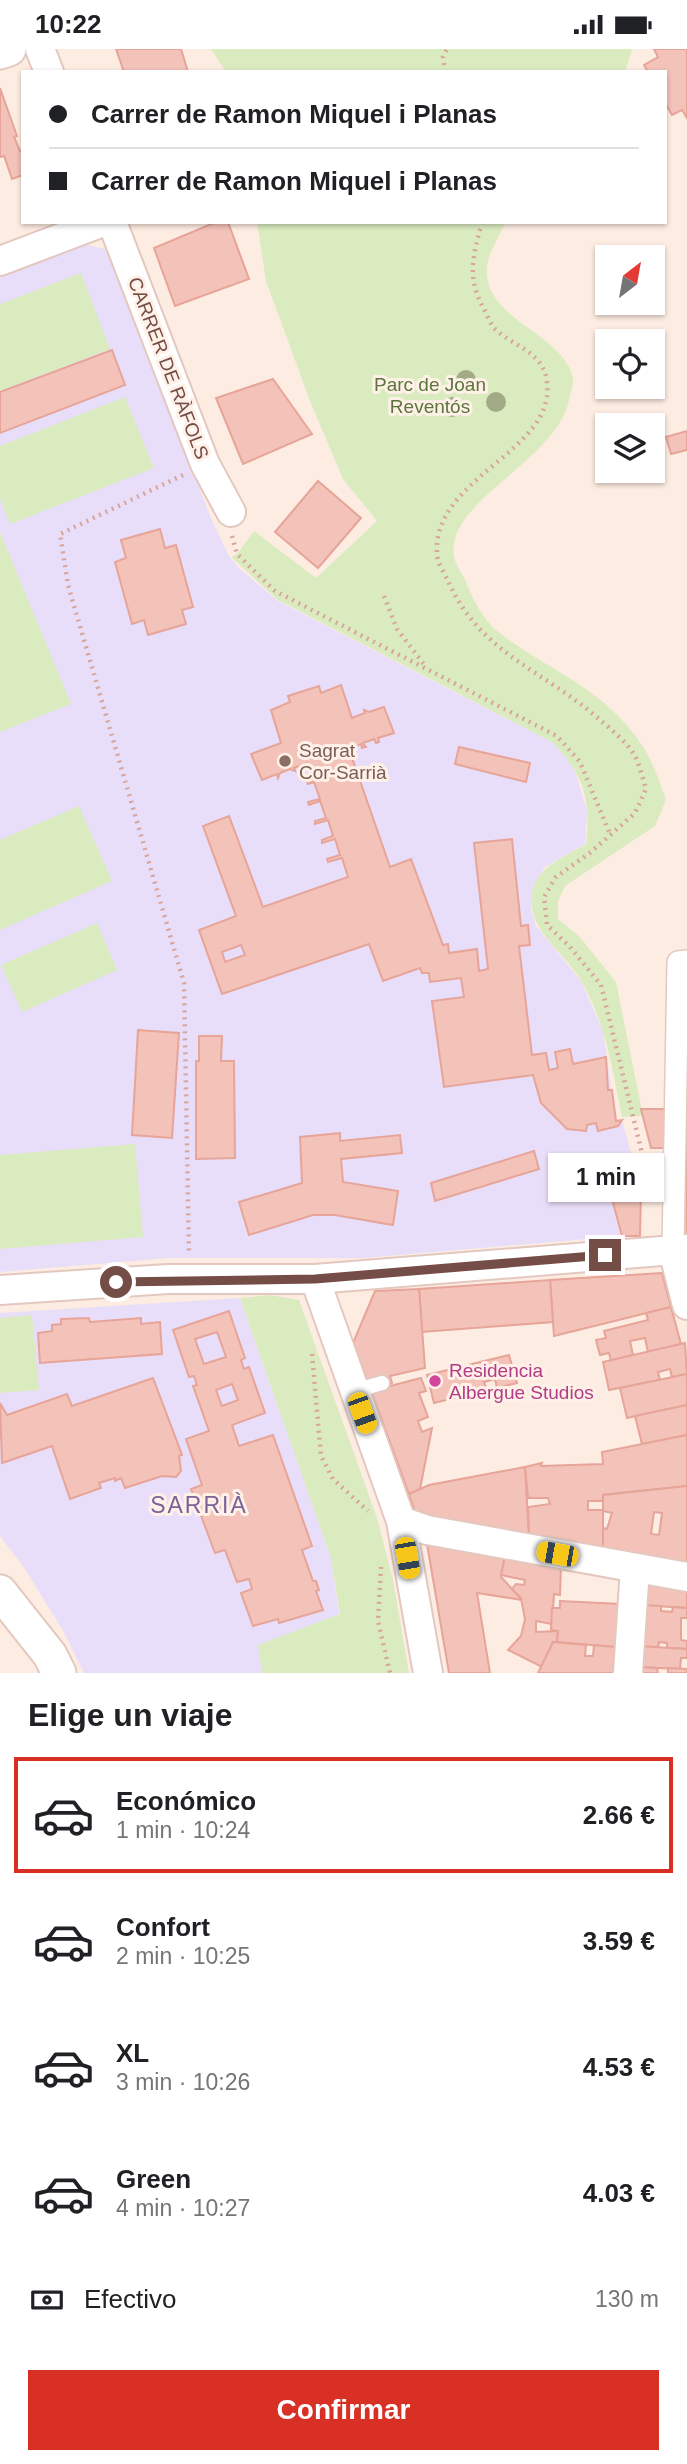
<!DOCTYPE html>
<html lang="es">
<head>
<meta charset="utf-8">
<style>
	body { margin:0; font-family:Helvetica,sans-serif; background:#f6f6f6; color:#202124; height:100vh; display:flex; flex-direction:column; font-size:26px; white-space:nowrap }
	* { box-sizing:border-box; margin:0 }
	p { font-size:23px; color:#757577 }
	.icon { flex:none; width:38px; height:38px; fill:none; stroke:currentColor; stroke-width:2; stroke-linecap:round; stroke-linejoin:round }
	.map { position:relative; height:1624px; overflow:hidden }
	.details { display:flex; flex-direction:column; background:#fff; flex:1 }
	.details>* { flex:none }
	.guide { position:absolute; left:21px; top:21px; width:646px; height:154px; border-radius:0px; box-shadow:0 2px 5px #0004; display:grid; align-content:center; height:154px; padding:0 28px; background:#fff }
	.needle { width:46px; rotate:31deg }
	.buttons { position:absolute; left:595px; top:196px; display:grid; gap:14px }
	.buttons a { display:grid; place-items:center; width:70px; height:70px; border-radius:0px; background:#fff; box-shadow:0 2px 5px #0004; font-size:35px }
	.end { position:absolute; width:32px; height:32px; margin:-16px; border:9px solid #754d47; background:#fff; box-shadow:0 0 0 4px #fff }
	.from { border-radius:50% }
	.bubble { position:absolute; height:49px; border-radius:0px; background:#fff; box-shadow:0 2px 5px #0004; font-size:23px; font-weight:600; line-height:49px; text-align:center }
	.car { position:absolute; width:21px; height:42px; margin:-21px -10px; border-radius:9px; box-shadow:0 0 5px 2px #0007; background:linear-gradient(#f5c518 24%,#345 0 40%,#f5c518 0 76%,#345 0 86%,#f5c518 0) }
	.guide b { display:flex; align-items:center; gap:24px; height:66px; font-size:26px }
	.guide b+b { border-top:2px solid #e0e0e0 }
	.guide i { width:18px; height:18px; background:#202124 }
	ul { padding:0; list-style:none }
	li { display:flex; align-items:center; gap:21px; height:116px; margin:0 14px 10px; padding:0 14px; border:4px solid transparent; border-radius:0px }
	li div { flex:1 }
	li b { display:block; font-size:26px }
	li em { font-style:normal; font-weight:600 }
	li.on { border-color:#d93025 }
	li>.icon { width:63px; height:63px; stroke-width:1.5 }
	h2 { padding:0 28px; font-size:32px; line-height:84px }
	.pay { display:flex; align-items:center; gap:18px; height:77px; padding:0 28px; font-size:26px }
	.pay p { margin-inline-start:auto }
	.action { display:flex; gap:14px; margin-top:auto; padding:14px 28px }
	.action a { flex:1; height:80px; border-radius:0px; background:#d93025; color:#fff; font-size:28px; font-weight:600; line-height:80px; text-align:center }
	.status { display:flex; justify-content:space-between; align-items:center; height:49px; padding:0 35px; background:#fff; direction:ltr }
	.status svg { height:19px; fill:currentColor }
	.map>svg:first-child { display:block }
</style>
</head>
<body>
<div class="status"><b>10:22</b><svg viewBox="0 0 49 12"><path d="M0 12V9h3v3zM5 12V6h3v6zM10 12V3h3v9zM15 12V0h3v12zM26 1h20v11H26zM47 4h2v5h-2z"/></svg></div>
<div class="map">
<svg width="687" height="1624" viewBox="0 0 687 1624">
	<rect width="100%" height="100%" fill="#fdece1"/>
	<!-- education -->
	<g fill="#e9def9">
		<polygon points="84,195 105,200 113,216 211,469 229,507 239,519 278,552 552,693 573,716 587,761 585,795 545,818 533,837 531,860 536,877 581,932 603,982 616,1072 622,1071 641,1143 623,1187 363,1209 170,1209 0,1223 0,227"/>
		<polygon points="240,1249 331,1509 348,1624 84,1624 62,1580 23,1517 0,1487 0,1264"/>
	</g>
	<!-- green -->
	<g fill="#dbebc0">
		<polygon points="211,0 632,0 625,23 226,23"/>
		<path d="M257 173H505C500 186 489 203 487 217 481 271 565 284 573 330 574 336 570 345 569 351 556 413 445 452 454 507 455 515 462 524 465 531 472 548 482 569 495 580 536 614 588 633 624 673 648 700 654 717 666 751L655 777 565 837 558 852V870L579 887 616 933 643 1067 622 1068C612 1020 606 973 580 930 562 900 523 879 533 839 539 817 568 806 586 795 591 750 584 726 552 693L278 551 231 508 237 505 254 482 316 529 377 472 343 430 310 352 266 232Z"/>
		<polygon points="81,224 110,300 0,342 0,255"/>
		<polygon points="125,348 154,419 10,475 0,450 0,397"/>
		<polygon points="0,483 71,655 0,683"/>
		<polygon points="79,757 112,832 0,881 0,791"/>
		<polygon points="97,874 117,921 22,963 1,916"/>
		<polygon points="135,1095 143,1188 0,1200 0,1106"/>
		<polygon points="270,1246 299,1251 377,1469 393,1531 409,1624 262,1624 258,1596 340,1565 331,1509 240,1249"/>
		<polygon points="32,1266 39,1341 0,1344 0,1269"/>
	</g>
	<!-- building -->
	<g fill="#f3c2b8" stroke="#e7a498" stroke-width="2" fill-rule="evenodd">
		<polygon points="116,0 181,0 188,23 124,23"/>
		<polygon points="654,0 687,0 687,69 682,61 672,66 665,54 665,23 648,23 644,16 658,8"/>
		<polygon points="0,39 17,87 14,88 20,102 23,101 23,126 12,130 4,107 0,108"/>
		<polygon points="216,173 228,173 249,230 175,257 154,199"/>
		<polygon points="112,301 125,336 0,384 0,343"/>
		<polygon points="273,330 312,385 243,415 216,349"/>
		<polygon points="687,382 687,401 671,405 666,388"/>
		<polygon points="318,432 361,469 318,519 275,483"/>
		<polygon points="160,480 165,499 176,496 193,558 182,561 186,575 148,586 144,571 132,575 115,513 126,509 121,491"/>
		<path d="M341 636 352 669 365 664 364 661 369 663 384 658 394 684 378 689 379 693 376 694 374 690 363 694 366 698 362 699 361 695 349 700 390 818 411 810 443 896 448 895 449 904 477 900 479 922 488 920 474 794 512 790 521 877 528 876 530 896 519 897 532 1006 546 1004 549 1021 558 1019 555 1003 570 1000 573 1015 606 1008 608 1041H612L616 1072 622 1071 618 1077 598 1082 596 1074 587 1076 586 1082 567 1080 541 1054 533 1026 444 1038 432 952 464 948 461 929 430 933 429 924H422L420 919 383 932 369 895 222 945 199 881 236 867 203 777 229 767 263 858 348 828 342 809 328 813 327 810 340 806 335 790 322 794V791L333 787 328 771 315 775V772L326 769 320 752 309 756 308 753 320 750 314 733 308 735 307 732 312 730 307 714 294 719 295 722 290 720 280 724 278 729 277 725 262 731 251 705 281 694 271 661 290 653 288 647 319 637 321 644ZM241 896 245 906 225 913 222 903Z"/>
		<polygon points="459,698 530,714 526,733 455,715"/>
		<polygon points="138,981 179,984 172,1089 132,1086"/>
		<polygon points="199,987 222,987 221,1012 234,1012 235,1109 196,1110 196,1012 199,1012"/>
		<polygon points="641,1060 669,1060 670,1099 651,1099"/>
		<polygon points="684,1079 687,1079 687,1185 682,1185"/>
		<polygon points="340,1084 340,1092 400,1086 402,1104 341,1110 343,1133 398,1142 393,1176 335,1166 313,1166 249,1186 239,1153 302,1134 300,1088"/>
		<polygon points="534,1102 539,1120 435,1152 431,1134"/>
		<polygon points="632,1138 641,1143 640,1187 622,1187 612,1150"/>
		<polygon points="662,1224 671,1258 554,1287 550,1231"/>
		<polygon points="550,1231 553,1273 422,1283 419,1240"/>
		<polygon points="419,1240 425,1319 390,1327 392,1334 370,1339 353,1294 375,1242"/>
		<polygon points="671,1258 681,1295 648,1303 645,1289 630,1292 633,1306 611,1312 609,1304 600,1306 596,1291 606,1289 604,1282 648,1271 646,1264"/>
		<path d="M229 1262 245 1309 241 1311 244 1320 249 1318 265 1364 232 1376 239 1397 273 1386 312 1497 302 1501 313 1532H316L319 1541 316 1542 323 1561 279 1574 278 1570 253 1577 241 1544 252 1540 249 1530 237 1533 225 1501 215 1504 191 1440 202 1436 186 1390 209 1382 193 1337 197 1336 194 1327 189 1328 173 1281ZM217 1283 226 1308 204 1315 195 1290ZM232 1335 238 1351 222 1357 216 1341Z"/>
		<polygon points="89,1269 90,1273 141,1269 141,1275 160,1273 162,1305 40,1314 38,1284 52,1282 52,1276 61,1275 61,1270"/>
		<polygon points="685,1294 687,1325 672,1328 670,1320 658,1323 660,1331 609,1341 603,1313"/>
		<polygon points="509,1306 517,1334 497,1339 495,1330 484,1333 487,1341 468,1346 465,1337 456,1339 458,1348 434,1354 427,1326"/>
		<polygon points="687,1325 687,1356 627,1369 620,1339"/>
		<polygon points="153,1329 182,1406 179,1407 181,1422 176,1428 162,1427 125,1439 121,1429 115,1432 115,1429 99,1434 101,1439 70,1450 52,1397 2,1414 0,1354 7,1366 67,1345 72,1357"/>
		<polygon points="421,1329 426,1342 419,1344 428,1368 418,1372 422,1383 432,1379 420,1440 409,1445 371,1342"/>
		<polygon points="687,1356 687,1386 642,1395 635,1367"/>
		<polygon points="687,1386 687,1437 603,1446 603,1452 588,1452 588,1461 603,1461 603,1502 529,1489 528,1458 550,1455 548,1449 528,1449 525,1418 542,1414 541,1417 603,1415 602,1403"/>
		<polygon points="525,1418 529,1489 417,1469 409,1445 429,1436"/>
		<path d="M687 1437V1517L603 1502V1479L607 1480 612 1464 603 1462V1446ZM654 1463 662 1464 659 1486 651 1485Z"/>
		<polygon points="427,1495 505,1507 501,1528 522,1551 477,1544 490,1624 449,1624"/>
		<polygon points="505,1507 561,1517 560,1546 554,1545 552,1575 536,1572 536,1583 558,1582 557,1593 553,1593 542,1618 508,1601 521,1587 525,1570 521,1549 512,1540 516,1535 524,1536 525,1531 501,1526"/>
		<polygon points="642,1532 687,1540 687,1559 641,1556"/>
		<polygon points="560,1552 620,1555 615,1598 557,1593 558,1582 551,1581 552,1559 560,1559"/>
		<polygon points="641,1556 661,1557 661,1562 672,1563 673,1558 687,1559 687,1569 681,1569 681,1591 687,1592 687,1600 667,1599 667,1594 659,1593 658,1599 638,1597"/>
		<polygon points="553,1593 586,1596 585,1607 593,1607 594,1596 615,1598 613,1624 538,1624"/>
		<polygon points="638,1597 687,1600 687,1609 681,1609 680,1620 637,1618"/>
		<polygon points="637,1618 657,1619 658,1624 637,1624"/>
		<polygon points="668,1619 687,1620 687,1624 668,1624"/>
	</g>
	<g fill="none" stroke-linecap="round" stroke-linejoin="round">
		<defs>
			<polyline id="service" points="354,1342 382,1334"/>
			<polyline id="pedestrian" points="673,1201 678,913 687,912"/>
			<g id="minor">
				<polyline points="40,0 49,23"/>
				<polyline points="112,173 205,415 231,463"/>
				<polyline points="0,212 103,173"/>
				<polyline points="673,1201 687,1256"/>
				<polyline points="315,1230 401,1472 428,1624"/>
				<polyline points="0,1241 168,1230 315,1230 687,1200"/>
				<polyline points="401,1472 427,1481 687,1528"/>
				<polyline points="628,1624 635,1519"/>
			</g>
			<g id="tertiary">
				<polyline points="0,3 9,0"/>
				<polyline points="0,1543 50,1606 59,1624"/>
			</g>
		</defs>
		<!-- service casing -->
		<use href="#service" stroke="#e4c8c0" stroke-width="18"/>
		<!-- pedestrian casing -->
		<use href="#pedestrian" stroke="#e4c8c0" stroke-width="24"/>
		<!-- minor casing -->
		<use href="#minor" stroke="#e4c8c0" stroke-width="32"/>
		<!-- tertiary casing -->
		<use href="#tertiary" stroke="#e4c8c0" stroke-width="37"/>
		<!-- path -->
		<g stroke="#d8a59b" stroke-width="4.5" stroke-dasharray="2 5" stroke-linecap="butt">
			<polyline points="445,23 443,8 447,0"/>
			<path d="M482 173C473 208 466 227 484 260 487 266 490 274 494 279 513 298 544 302 547 334 555 403 432 428 437 505 437 514 445 525 449 534 481 605 545 622 600 671 612 681 629 695 636 709 640 718 643 730 646 740L635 764 591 803 556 828 544 848 547 876 570 898 601 936 650 1137"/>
			<polyline points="183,426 60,485 68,536 184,934 189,1205"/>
			<polyline points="232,487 237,505 275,542 557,687 580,713 610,785"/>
			<polyline points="384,547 397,580 426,618"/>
			<polyline points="312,1305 321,1407 333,1430 368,1462"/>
			<polyline points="381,1518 378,1572 390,1624"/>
		</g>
		<!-- service -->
		<use href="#service" stroke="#fff" stroke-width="14"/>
		<!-- pedestrian -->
		<use href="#pedestrian" stroke="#fff" stroke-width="21"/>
		<!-- minor -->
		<use href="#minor" stroke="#fff" stroke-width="28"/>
		<!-- tertiary -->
		<use href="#tertiary" stroke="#fff" stroke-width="33"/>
	</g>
	<!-- trees -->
	<g fill="#a3ab86">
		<circle cx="466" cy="331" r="10"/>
		<circle cx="496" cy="353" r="10"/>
		<circle cx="452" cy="358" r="10"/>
	</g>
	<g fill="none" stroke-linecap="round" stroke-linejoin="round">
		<!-- route -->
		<polyline stroke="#754d47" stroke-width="9" points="116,1233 315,1230 605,1206"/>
	</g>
	<!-- markers -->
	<circle fill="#8d6e63" stroke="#fff1e8" stroke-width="2.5" cx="285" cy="712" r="7"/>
	<circle fill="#d1479c" stroke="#fff1e8" stroke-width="2.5" cx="435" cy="1332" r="7"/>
	<g text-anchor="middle" stroke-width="6" stroke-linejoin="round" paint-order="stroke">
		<!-- street labels -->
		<g font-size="19" fill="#754d47" stroke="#fff1e8">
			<text transform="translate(169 319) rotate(69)" y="7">CARRER DE RÀFOLS</text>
		</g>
		<!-- park labels -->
		<g font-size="19" fill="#5a763c" stroke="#fff1e8">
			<text x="430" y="342">Parc de Joan<tspan x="430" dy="22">Reventós</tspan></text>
		</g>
		<!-- education labels -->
		<g font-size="19" fill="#785e54" stroke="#fff1e8" text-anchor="start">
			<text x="299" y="708">Sagrat<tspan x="299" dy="22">Cor-Sarrià</tspan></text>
		</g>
		<!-- hotel labels -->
		<g font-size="19" fill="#b23c85" stroke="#fff1e8" text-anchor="start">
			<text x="449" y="1328">Residencia<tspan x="449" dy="22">Albergue Studios</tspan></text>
		</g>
		<!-- quarter labels -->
		<g font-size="23" letter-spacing="2" fill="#7b6299" stroke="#fff1e8">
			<text x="199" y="1464">SARRIÀ</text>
		</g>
	</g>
</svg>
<div class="buttons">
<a><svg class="needle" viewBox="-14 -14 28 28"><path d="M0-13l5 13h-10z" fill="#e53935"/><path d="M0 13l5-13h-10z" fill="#757577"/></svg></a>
<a><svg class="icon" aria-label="locate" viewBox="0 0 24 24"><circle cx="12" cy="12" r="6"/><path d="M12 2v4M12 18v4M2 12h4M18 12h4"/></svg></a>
<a><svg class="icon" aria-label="layers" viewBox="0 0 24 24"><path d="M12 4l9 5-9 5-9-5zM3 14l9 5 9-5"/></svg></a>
</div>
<i class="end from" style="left:116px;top:1233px"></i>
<i class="end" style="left:605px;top:1206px"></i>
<div class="bubble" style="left:548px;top:1104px;width:116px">1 min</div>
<i class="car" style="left:362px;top:1364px;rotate:160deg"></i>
<i class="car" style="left:557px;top:1505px;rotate:280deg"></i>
<i class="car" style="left:407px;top:1509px;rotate:170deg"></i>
<div class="guide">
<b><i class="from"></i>Carrer de Ramon Miquel i Planas</b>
<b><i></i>Carrer de Ramon Miquel i Planas</b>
</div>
</div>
<section class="details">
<h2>Elige un viaje</h2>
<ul>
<li class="on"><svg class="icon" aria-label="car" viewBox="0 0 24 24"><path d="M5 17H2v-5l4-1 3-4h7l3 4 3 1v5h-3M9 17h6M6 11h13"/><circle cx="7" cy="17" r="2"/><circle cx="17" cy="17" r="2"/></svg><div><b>Económico</b><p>1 min · 10:24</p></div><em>2.66 €</em></li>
<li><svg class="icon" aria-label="car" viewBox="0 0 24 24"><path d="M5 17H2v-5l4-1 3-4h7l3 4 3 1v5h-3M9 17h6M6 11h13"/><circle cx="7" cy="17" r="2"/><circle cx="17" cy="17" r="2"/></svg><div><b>Confort</b><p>2 min · 10:25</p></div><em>3.59 €</em></li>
<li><svg class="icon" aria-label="car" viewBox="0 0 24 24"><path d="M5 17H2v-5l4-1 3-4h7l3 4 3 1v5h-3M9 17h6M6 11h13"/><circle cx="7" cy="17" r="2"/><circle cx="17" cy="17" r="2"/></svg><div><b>XL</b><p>3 min · 10:26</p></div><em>4.53 €</em></li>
<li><svg class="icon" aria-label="car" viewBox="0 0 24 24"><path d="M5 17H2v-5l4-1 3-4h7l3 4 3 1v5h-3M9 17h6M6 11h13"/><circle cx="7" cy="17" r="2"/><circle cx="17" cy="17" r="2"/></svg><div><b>Green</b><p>4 min · 10:27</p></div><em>4.03 €</em></li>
</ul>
<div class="pay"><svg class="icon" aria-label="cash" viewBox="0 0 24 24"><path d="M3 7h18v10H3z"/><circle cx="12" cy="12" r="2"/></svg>Efectivo<p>130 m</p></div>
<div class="action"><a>Confirmar</a></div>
</section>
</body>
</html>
